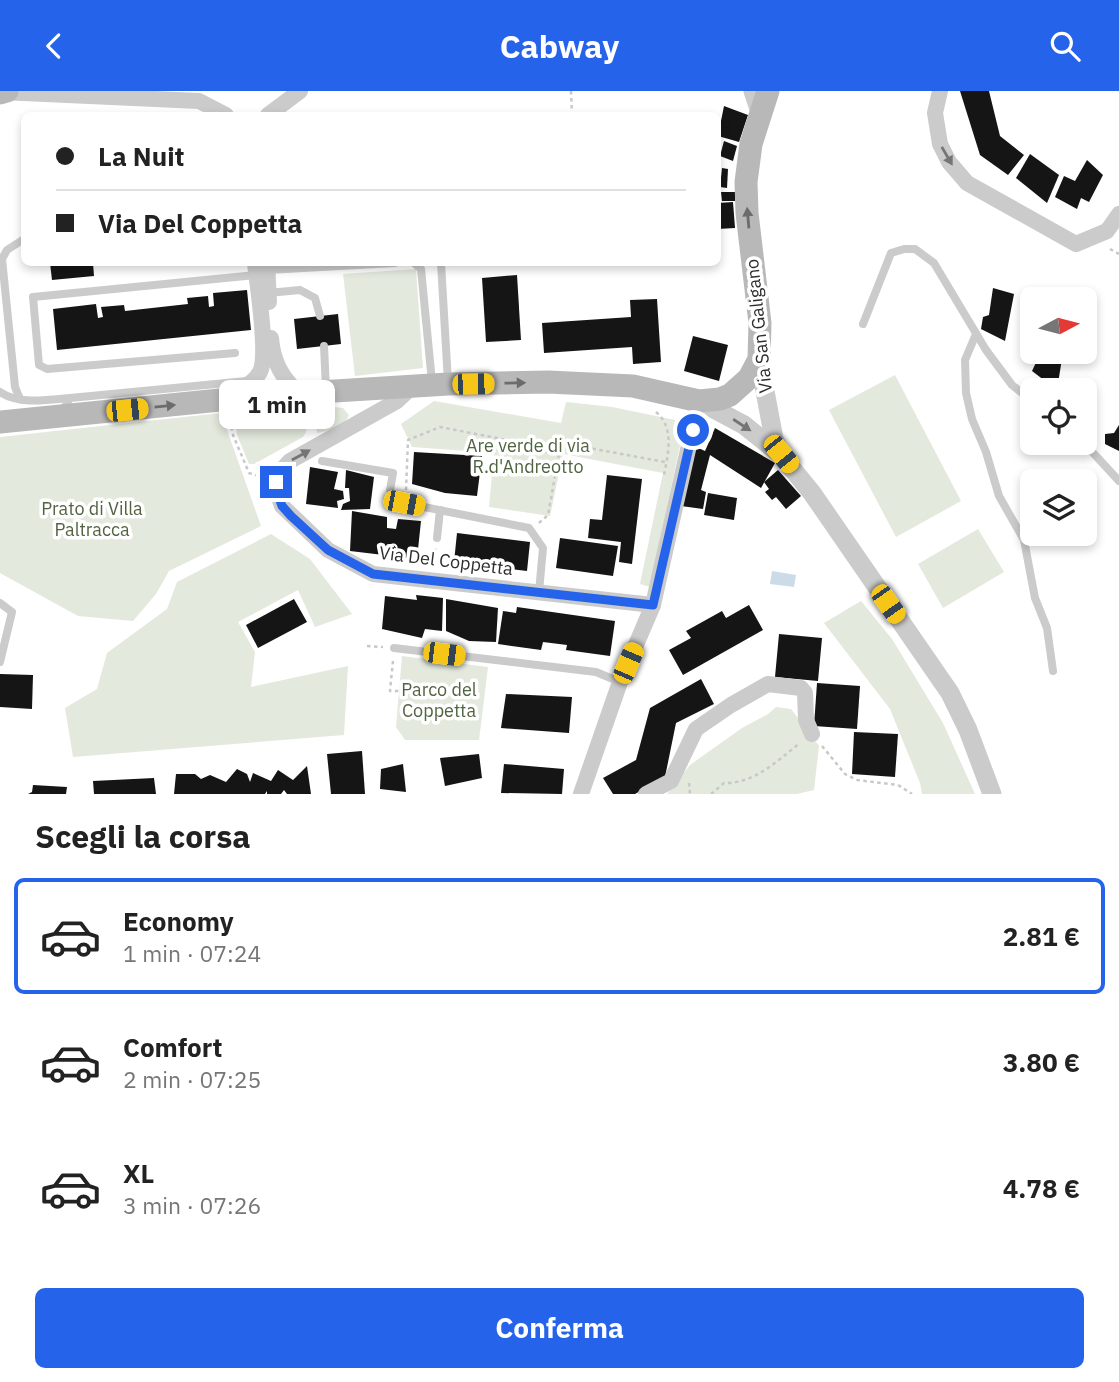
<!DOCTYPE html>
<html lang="it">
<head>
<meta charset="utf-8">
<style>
	body { margin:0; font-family:"IBM Plex Sans",sans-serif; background:#f6f6f6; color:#222; height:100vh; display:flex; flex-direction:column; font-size:26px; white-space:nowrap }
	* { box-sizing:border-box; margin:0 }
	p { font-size:23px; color:#767676 }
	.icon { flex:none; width:38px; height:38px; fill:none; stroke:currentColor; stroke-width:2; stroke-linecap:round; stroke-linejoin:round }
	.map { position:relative; height:703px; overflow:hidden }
	.panel { display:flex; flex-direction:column; background:#fff; flex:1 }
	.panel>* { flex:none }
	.guide { position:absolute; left:21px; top:21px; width:700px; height:154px; border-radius:10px; box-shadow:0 4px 10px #0003; display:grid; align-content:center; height:154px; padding:0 35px; background:#fff }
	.needle { width:46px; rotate:83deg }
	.tools { position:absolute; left:1020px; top:196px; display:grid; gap:14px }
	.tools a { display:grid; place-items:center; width:77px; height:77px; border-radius:10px; background:#fff; box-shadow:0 4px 10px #0003; font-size:35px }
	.end { position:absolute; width:32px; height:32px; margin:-16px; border:9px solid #2563eb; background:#fff; box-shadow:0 0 0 4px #fff }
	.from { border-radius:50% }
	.bubble { position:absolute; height:49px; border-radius:10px; background:#fff; box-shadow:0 4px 10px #0003; font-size:23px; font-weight:800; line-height:49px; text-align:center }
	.car { position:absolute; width:21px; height:42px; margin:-21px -10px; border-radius:9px; box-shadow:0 0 5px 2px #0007; background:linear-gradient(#f5c518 24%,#345 0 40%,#f5c518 0 76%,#345 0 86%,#f5c518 0) }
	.guide b { display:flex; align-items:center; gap:24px; height:66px; font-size:26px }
	.guide b+b { border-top:2px solid #e0e0e0 }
	.guide i { width:18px; height:18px; background:#222 }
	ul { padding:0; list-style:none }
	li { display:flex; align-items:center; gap:21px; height:116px; margin:0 14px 10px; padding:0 21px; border:4px solid transparent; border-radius:10px }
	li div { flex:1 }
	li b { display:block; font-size:26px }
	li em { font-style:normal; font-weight:800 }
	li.on { border-color:#2563eb }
	li>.icon { width:63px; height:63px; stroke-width:1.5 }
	h2 { padding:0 35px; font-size:32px; line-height:84px }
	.primary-button { display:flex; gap:14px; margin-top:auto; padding:14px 35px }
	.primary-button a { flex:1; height:80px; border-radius:10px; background:#2563eb; color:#fff; font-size:28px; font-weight:800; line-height:80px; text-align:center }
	header { display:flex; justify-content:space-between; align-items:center; height:91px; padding:0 35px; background:#2563eb; color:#fff; font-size:32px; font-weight:800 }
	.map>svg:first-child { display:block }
</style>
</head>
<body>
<header><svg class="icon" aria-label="back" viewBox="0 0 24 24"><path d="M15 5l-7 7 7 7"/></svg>Cabway<svg class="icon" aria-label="search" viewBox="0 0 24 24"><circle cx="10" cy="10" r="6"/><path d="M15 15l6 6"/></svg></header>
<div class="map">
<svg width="1119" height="703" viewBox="0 0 1119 703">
	<rect width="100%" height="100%" fill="#fff"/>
	<!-- green -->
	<g fill="#e3e9dd">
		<polygon points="416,178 423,277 355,285 343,183"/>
		<polygon points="895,284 961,410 896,446 829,319"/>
		<polygon points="434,310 561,332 566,311 612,316 685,331 650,496 640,493 663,382 563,363 550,425 489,416 494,362 412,356 401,333"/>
		<path d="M334 316 343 317 349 324C342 339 332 339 317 342L313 319Z"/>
		<path d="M280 317C297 318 316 328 303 346L254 373H249L237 344 234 320Z"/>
		<polygon points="221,322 261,435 169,480 156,503 133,530 78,525 0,482 0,346"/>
		<polygon points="978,438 1004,481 943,517 918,473"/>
		<polygon points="271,443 310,468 352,523 315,536 298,499 238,531 255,561 251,596 348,575 344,644 73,666 65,617 97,598 107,562 167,518 177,491"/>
		<polygon points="861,510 892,548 943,632 975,703 922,703 920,692 890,618 824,532"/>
		<polygon points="402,565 488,576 479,649 405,649 396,636"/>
		<polygon points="776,616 791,618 819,655 814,699 797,703 667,703 690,674 742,637 768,623"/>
	</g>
	<!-- water -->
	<polygon fill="#cbdbe7" points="772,480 796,484 794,496 770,493"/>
	<!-- building -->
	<g fill="#151515">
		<polygon points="960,0 989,0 1000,45 1024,64 1008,84 980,64"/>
		<polygon points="724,15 748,24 739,51 718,45"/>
		<polygon points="724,50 737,55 733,70 720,65"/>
		<polygon points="1030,63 1059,84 1047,112 1016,87"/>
		<polygon points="1087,69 1103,84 1089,111 1081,107 1077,118 1055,106 1064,85 1075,90"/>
		<polygon points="722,77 728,78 727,97 720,96"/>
		<polygon points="721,101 735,101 735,110 722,110"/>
		<polygon points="733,111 735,137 718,138 718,112"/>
		<polygon points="50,172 93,172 94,185 52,189"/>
		<polygon points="517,184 521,249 486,251 482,187"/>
		<polygon points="993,197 1014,203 1005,250 981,238 983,226 989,224"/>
		<polygon points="247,199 251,239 57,259 53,218 96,213 98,227 103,226 101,216 124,214 125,220 188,213 187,207 208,205 209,216 214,215 213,202"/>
		<polygon points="657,208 661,271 633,273 632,256 544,262 542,232 631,226 630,209"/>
		<polygon points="338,223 341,253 297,258 294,228"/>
		<polygon points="693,245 728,254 719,290 684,280"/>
		<polygon points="1041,261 1063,261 1057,299 1032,280"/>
		<polygon points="1119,334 1119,360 1105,353 1105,343 1114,342"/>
		<polygon points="715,337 775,372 761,397 710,364 701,399 706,401 703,418 681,415 694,355 705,360"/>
		<polygon points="414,361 482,365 477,405 445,402 412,393"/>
		<polygon points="310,376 338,381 334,398 343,400 344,408 337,410 338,417 306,413"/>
		<polygon points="346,379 374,386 370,418 341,419 343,413 350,410 349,397 345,397"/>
		<polygon points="778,379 801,405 786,418 776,406 772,409 765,401 769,398 764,391"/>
		<polygon points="607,384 642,388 632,473 619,471 621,451 588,447 590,428 602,429"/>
		<polygon points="708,402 737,407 734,429 704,424"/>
		<polygon points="352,420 387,426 387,437 396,438 398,428 421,430 417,468 350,460"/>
		<polygon points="457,442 530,451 527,480 454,471"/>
		<polygon points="560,447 618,455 613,485 556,477"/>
		<polygon points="416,504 443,507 442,540 425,538 422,547 382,538 385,505 417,509"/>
		<polygon points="294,508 307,531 258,557 246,534"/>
		<polygon points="446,508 498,517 496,551 469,550 446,540"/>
		<polygon points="749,514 763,539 683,584 669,559 691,547 686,540 722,520 726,527"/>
		<polygon points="517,516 615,530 610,565 566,559 567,554 543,551 541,559 498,553 503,520 516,522"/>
		<polygon points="779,543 822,547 818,590 775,586"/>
		<polygon points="0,583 33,584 32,618 0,616"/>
		<polygon points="701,588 714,613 676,632 665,686 635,703 613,703 603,687 636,669 650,617"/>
		<polygon points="817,592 860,595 857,638 814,635"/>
		<polygon points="506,603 572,606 569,642 501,637"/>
		<polygon points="854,641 898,643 895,686 852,683"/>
		<polygon points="362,660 365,703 331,703 327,663"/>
		<polygon points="479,663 482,687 445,695 440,667"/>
		<polygon points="403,673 406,701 380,698 381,678"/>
		<polygon points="504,673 564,678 562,703 501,702"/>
		<polygon points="307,675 311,703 287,703 284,699 281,703 267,703 267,700 265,703 174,703 176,683 195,683 201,688 210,684 226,691 237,678 247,683 250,691 253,682 271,690 278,679 293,689"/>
		<polygon points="154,687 156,703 94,703 93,690"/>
		<polygon points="33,694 67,696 66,703 28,703 32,701"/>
	</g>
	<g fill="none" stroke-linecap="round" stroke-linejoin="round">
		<!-- path -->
		<g stroke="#c8c8c8" stroke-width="2.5" stroke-dasharray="3.5 3.5" stroke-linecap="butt">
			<polyline points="571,0 572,24"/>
			<polyline points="1110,158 1119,163"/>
			<polyline points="455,174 464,172"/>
			<path d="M656 321C675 337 668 363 664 384"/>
			<polyline points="230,329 233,344 249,382 262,386"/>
			<polyline points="406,399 408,349 440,336 543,356"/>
			<polyline points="539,432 548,424 559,363 542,360 543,356 560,358 567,353 665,371"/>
			<polyline points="434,475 436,457"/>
			<polyline points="367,555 383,556"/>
			<polyline points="393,570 390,600 399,600"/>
			<polyline points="822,655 845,683 857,689 898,694 912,703"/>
			<polyline points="689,692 690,703"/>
			<path d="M711 703 724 692C754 693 777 670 800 652"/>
		</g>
		<!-- service -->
		<g stroke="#cbcbcb" stroke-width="8">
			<polyline points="414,172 421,178 432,291"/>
			<polyline points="441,172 448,291"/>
			<polyline points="267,179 395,172"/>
			<polyline points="268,202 300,199 315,207 320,225"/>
			<polyline points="863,233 891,162 904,158 915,158 934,172 986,259 1012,294 1032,310"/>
			<polyline points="976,243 965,269 966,302 972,328 986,361 999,405 1024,449 1035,507 1047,537 1053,580"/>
			<polyline points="324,255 326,298"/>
			<polyline points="235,262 47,278 39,274 33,206 256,184"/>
			<path d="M0 301C19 314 48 309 70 307"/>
			<polyline points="20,308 15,296 2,168 7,159 24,148"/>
			<polyline points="62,321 70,307 247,290"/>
			<polyline points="1084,352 1119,390"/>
			<polyline points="322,370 393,382 390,399 396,409 404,412 529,437 543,457 539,501"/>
			<polyline points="437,447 440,419"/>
			<polyline points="0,512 12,521 0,571"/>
			<polyline points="394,557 596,581 620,591"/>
		</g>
		<!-- minor -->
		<g stroke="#cbcbcb" stroke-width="16">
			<polyline points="940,0 935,22 940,53 949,71 967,92 1076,153 1107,140 1119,123"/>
			<polyline points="1,1 199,10 226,24"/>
			<polyline points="268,24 300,0"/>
			<polyline points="267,172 269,211"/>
			<path d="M271 247C273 272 282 286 299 303"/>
			<polyline points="412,296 397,310 290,370 278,383 276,391 277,401 282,415 328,459 373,483 653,514"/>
			<path d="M229 303C241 298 253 293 260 281 269 263 257 194 255 172"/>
			<polyline points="581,703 620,591 653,514 699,310"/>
			<polyline points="646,703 671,690 696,638 731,614 768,593 801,597 805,602 806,629 812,643"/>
		</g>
		<!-- tertiary -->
		<g stroke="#cbcbcb" stroke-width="19">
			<polyline points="753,0 760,21"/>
			<polyline points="759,268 774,348 781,364 812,402 950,602 968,639 992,703"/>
			<polyline points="699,310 744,334 780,363"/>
		</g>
		<!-- secondary -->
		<g stroke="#b8b8b8" stroke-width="23">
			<polyline points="0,2 7,0"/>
			<polyline points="0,331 270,304 448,293 548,291 633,295 699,310 720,308 730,304 749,287 759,268 760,232 747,122 746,91 751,53 768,0"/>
		</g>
	</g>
	<!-- one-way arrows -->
	<defs><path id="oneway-solid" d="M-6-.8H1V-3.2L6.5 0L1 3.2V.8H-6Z" transform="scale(1.75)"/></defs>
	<g fill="#757575">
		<use href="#oneway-solid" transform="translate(947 65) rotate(60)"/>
		<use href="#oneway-solid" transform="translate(742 334) rotate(33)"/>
		<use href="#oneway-solid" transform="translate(301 364) rotate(-29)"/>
	</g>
	<g fill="#6c6c6c">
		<use href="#oneway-solid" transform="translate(748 127) rotate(-95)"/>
		<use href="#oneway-solid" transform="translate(515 292) rotate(-1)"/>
		<use href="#oneway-solid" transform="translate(165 315) rotate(-6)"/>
	</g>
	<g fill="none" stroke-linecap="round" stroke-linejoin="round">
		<!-- route -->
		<polyline stroke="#2563eb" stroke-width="9" points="276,391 277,401 282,415 291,425 328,459 373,483 653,514 693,339"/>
	</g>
	<g text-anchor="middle" stroke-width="7" stroke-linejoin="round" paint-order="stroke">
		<!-- street labels -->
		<g font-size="18" fill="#2e2e2e" stroke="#fff">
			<text transform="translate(759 235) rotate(-96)" y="6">Via San Galigano</text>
			<text transform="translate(446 470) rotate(7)" y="6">Via Del Coppetta</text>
		</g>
		<!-- park labels -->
		<g font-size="18" fill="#506441" stroke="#fff">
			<text x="528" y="361">Are verde di via<tspan x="528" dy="21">R.d'Andreotto</tspan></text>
			<text x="92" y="424">Prato di Villa<tspan x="92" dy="21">Paltracca</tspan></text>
			<text x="439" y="605">Parco del<tspan x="439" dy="21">Coppetta</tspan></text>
		</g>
	</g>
</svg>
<div class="tools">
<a><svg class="needle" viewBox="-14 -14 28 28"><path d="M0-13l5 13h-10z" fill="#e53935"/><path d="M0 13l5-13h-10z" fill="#767676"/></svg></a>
<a><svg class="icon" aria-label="locate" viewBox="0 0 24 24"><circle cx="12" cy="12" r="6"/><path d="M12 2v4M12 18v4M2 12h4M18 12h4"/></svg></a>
<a><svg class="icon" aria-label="layers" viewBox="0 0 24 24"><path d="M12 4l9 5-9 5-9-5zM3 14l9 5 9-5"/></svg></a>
</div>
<i class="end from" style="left:693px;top:339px"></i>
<i class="end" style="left:276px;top:391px"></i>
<div class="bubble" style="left:219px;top:289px;width:116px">1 min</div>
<i class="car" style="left:473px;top:293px;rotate:89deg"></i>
<i class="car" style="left:127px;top:319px;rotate:84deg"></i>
<i class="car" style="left:781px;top:363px;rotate:141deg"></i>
<i class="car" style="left:404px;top:412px;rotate:101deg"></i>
<i class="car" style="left:888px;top:513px;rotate:145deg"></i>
<i class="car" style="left:444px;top:563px;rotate:97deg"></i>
<i class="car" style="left:628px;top:572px;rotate:23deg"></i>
<div class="guide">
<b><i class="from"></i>La Nuit</b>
<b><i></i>Via Del Coppetta</b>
</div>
</div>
<section class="panel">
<h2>Scegli la corsa</h2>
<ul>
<li class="on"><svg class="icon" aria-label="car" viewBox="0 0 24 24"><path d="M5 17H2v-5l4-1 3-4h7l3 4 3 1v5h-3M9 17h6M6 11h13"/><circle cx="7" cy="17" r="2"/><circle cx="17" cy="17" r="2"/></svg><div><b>Economy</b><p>1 min · 07:24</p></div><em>2.81 €</em></li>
<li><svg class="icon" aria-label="car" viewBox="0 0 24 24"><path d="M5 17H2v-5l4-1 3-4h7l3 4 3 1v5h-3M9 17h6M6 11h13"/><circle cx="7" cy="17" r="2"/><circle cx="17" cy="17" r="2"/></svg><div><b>Comfort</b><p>2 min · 07:25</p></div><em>3.80 €</em></li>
<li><svg class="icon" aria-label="car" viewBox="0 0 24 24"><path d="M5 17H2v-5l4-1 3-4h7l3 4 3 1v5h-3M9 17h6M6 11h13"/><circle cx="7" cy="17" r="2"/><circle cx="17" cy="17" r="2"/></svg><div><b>XL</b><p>3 min · 07:26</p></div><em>4.78 €</em></li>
</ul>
<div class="primary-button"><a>Conferma</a></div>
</section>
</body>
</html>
